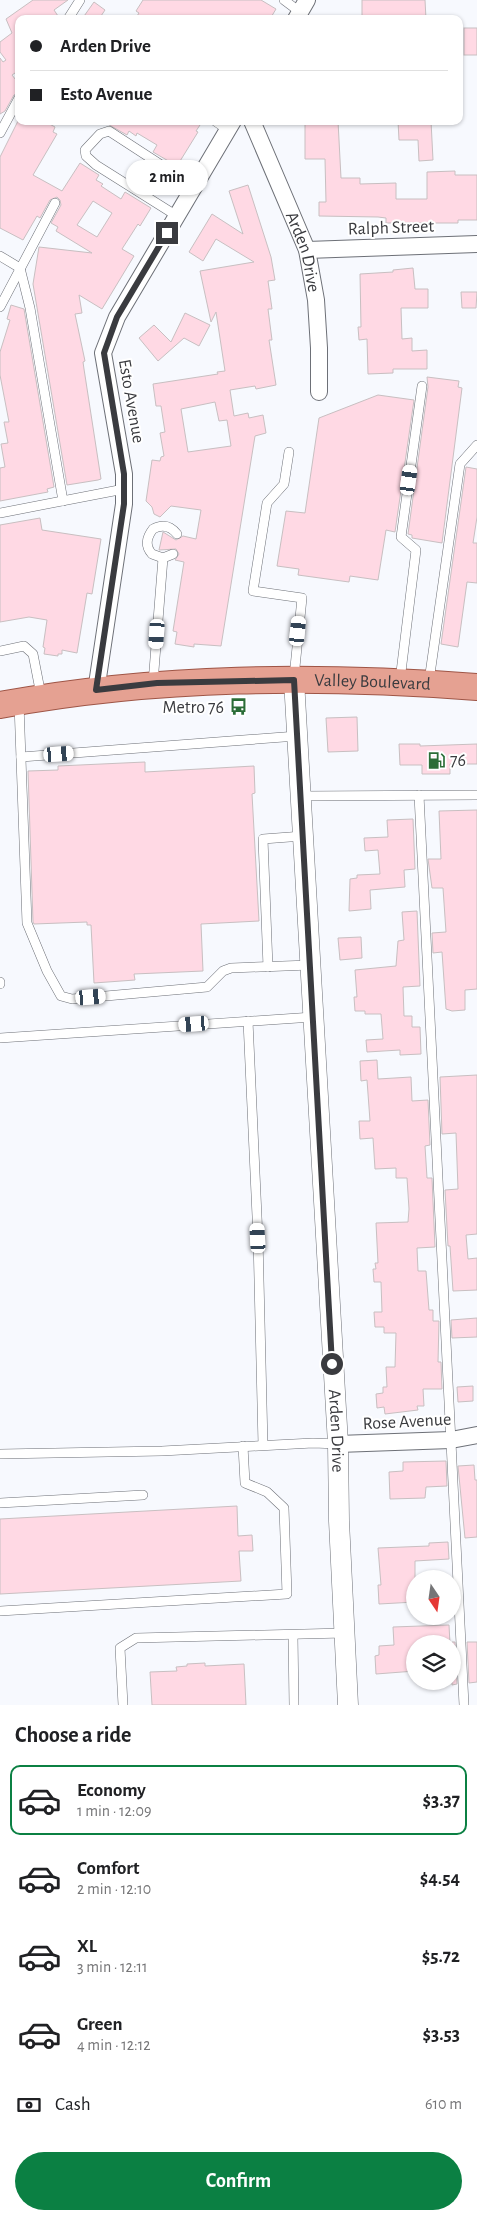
<!DOCTYPE html>
<html lang="en">
<head>
<meta charset="utf-8">
<style>
	body { margin:0; font-family:"Alegreya Sans",sans-serif; background:#f6f6f6; color:#202124; height:100vh; display:flex; flex-direction:column; font-size:19px; white-space:nowrap }
	* { box-sizing:border-box; margin:0 }
	p { font-size:16px; color:#757577 }
	.icon { flex:none; width:28px; height:28px; fill:none; stroke:currentColor; stroke-width:2; stroke-linecap:round; stroke-linejoin:round }
	.map { position:relative; height:1705px; overflow:hidden }
	.side { display:flex; flex-direction:column; background:#fff; flex:1 }
	.side>* { flex:none }
	.guide { position:absolute; left:15px; top:15px; width:448px; height:110px; border-radius:10px; box-shadow:0 1px 4px #0004; display:grid; align-content:center; height:110px; padding:0 15px; background:#fff }
	.needle { width:32px; rotate:167deg }
	.buttons { position:absolute; left:406px; top:1570px; display:grid; gap:10px }
	.buttons a { display:grid; place-items:center; width:55px; height:55px; border-radius:50%; background:#fff; box-shadow:0 1px 4px #0004; font-size:25px }
	.end { position:absolute; width:22px; height:22px; margin:-11px; border:6px solid #3a3b3f; background:#fff; box-shadow:0 0 0 2px #fff }
	.from { border-radius:50% }
	.bubble { position:absolute; height:35px; border-radius:18px; background:#fff; box-shadow:0 1px 4px #0004; font-size:16px; font-weight:700; line-height:35px; text-align:center }
	.car { position:absolute; width:15px; height:30px; margin:-15px -8px; border-radius:6px; box-shadow:0 0 4px 1px #0007; background:linear-gradient(#fff 24%,#345 0 40%,#fff 0 76%,#345 0 86%,#fff 0) }
	.guide b { display:flex; align-items:center; gap:18px; height:48px; font-size:19px }
	.guide b+b { border-top:1px solid #e0e0e0 }
	.guide i { width:12px; height:12px; background:#202124 }
	ul { padding:0; list-style:none }
	li { display:flex; align-items:center; gap:15px; height:70px; margin:0 10px 8px; padding:0 5px; border:2px solid transparent; border-radius:10px }
	li div { flex:1 }
	li b { display:block; font-size:19px }
	li em { font-style:normal; font-weight:700 }
	li.on { border-color:#0b8043 }
	li>.icon { width:45px; height:45px; stroke-width:1.5 }
	h2 { padding:0 15px; font-size:22px; line-height:60px }
	.pay { display:flex; align-items:center; gap:12px; height:55px; padding:0 15px; font-size:19px }
	.pay p { margin-inline-start:auto }
	.cta { display:flex; gap:10px; margin-top:auto; padding:10px 15px }
	.cta a { flex:1; height:58px; border-radius:30px; background:#0b8043; color:#fff; font-size:20px; font-weight:700; line-height:58px; text-align:center }
	.map>svg:first-child { display:block }
</style>
</head>
<body>
<div class="map">
<svg width="477" height="1705" viewBox="0 0 477 1705">
	<rect width="100%" height="100%" fill="#f7f9fe"/>
	<!-- building -->
	<g fill="#ffd9e4" stroke="#c8bfc1" fill-rule="evenodd">
		<polygon points="33,0 68,0 54,10 60,19 19,19 19,79 15,73 12,75 19,84 19,92 14,95 5,111 0,114 0,58 3,62 6,60 0,52 0,42 12,33 6,19"/>
		<polygon points="143,0 261,0 276,9 270,19 135,19 139,13 136,11"/>
		<polygon points="362,0 425,0 426,19 362,18"/>
		<polygon points="94,2 105,10 99,19 82,19"/>
		<rect x="464" y="28" width="13" height="27"/>
		<path d="M18 121H44L55 127 53 132 57 134 33 175 62 191 80 163 99 175 96 180 103 184 101 186 121 199 125 192 151 208 140 226 138 224 122 249 134 256 102 309 79 295 82 313 75 314 85 361 83 362 84 369 101 479 98 480 67 485 33 284 39 247 92 253 56 231 58 227 51 223 61 205 60 200 57 197 50 200 40 218 37 216 23 240 0 228V157ZM93 201 112 213 97 237 77 225Z"/>
		<polygon points="102,121 193,121 200,125 196,131 198,132 177,166 153,152 157,145 137,133 136,136 129,131 127,135"/>
		<polygon points="305,121 338,121 341,178 360,178 360,184 396,183 396,199 427,199 427,172 455,171 455,175 477,175 477,220 458,220 458,223 386,223 386,218 378,217 319,216 319,202 326,202 325,159 305,159"/>
		<polygon points="398,121 431,121 433,160 419,161 418,140 399,140"/>
		<path d="M248 185 271 257 275 280 268 281 272 309H268L272 340H269L276 385 256 389 255 386 230 390 234 416 248 413 249 418 263 415 266 433 255 436 221 646 194 644V647L175 644 177 632 173 631 184 562 175 560 179 554 176 549 159 550 163 532 176 540 183 536 196 539 201 510 171 506 160 517 154 514 152 507 146 501 152 460 160 461 161 457 164 456 160 433 165 432 161 406H156L153 384 218 374 217 372 225 371 216 312 211 322 200 271 254 262 216 239 203 261 189 252 212 214 243 234 229 191ZM215 402 219 421 227 420 231 446 188 452 181 409Z"/>
		<polygon points="413,268 415,289 428,289 428,308 401,308 402,339 412,338 412,351 427,350 427,369 393,369 393,373 368,374 367,339 359,340 358,327 361,327 360,274 393,272 393,270"/>
		<polygon points="461,292 477,292 476,308 462,308"/>
		<polygon points="11,305 24,309 54,487 47,489 48,492 0,501 0,468 5,467 1,444 8,443 4,422 9,422 0,375 0,352 10,320 7,319"/>
		<polygon points="185,313 210,325 199,346 184,338 158,361 139,338 154,325 171,342"/>
		<polygon points="427,377 459,381 458,387 462,388 442,543 412,538 412,535 408,534 428,387"/>
		<polygon points="378,395 414,400 395,532 386,530 378,580 350,576 349,582 298,575 299,569 277,566 286,511 305,513 319,418"/>
		<polygon points="466,467 477,469 477,517 473,543 477,543 477,583 467,582 458,647 441,644"/>
		<polygon points="40,518 42,530 101,539 92,594 87,593 77,653 62,650 62,654 58,654 58,656 44,654 45,648 43,647 47,620 29,617 0,622 0,525"/>
		<polygon points="357,717 358,751 328,752 326,718"/>
		<polygon points="399,744 420,744 420,746 477,744 477,764 450,764 450,774 422,774 422,765 400,765"/>
		<polygon points="145,762 145,772 254,766 255,793 252,794 259,921 201,924 203,971 134,974 135,980 94,983 91,925 87,925 87,922 34,924 33,922 28,771 58,770 58,766"/>
		<polygon points="477,810 477,989 465,990 465,1010 452,1011 446,1009 442,952 433,953 432,933 446,932 443,888 432,888 428,859 441,859 439,811"/>
		<polygon points="413,819 415,869 404,870 405,887 370,890 371,909 349,911 350,879 357,878 357,875 380,874 378,850 365,851 364,838 388,837 387,820"/>
		<polygon points="417,911 420,986 403,987 404,1016 412,1016 412,1027 420,1027 421,1054 400,1055 400,1050 367,1052 366,1040 383,1039 381,1014 365,1014 365,1011 355,1011 354,997 357,997 355,970 396,966 398,941 404,940 402,912"/>
		<polygon points="361,937 362,958 340,960 338,938"/>
		<polygon points="377,1060 378,1079 411,1077 412,1101 428,1100 430,1145 425,1146 427,1178 432,1178 435,1247 417,1248 418,1271 426,1271 429,1310 433,1310 433,1321 439,1321 438,1362 441,1362 442,1389 423,1389 424,1406 417,1406 418,1410 385,1414 384,1407 377,1408 376,1394 383,1393 383,1387 387,1387 386,1367 395,1367 396,1333 384,1333 384,1327 375,1327 374,1312 382,1312 381,1282 374,1282 373,1269 376,1269 375,1263 378,1263 376,1223 408,1222 409,1209 407,1178 396,1178 396,1168 375,1169 373,1138 360,1139 359,1121 370,1121 367,1080 361,1081 360,1061"/>
		<polygon points="477,1075 477,1234 466,1235 468,1259 477,1258 477,1290 453,1291 450,1246 448,1246 445,1190 458,1189 456,1133 442,1134 440,1077"/>
		<polygon points="477,1318 477,1337 452,1338 451,1320"/>
		<polygon points="473,1386 473,1401 458,1402 457,1387"/>
		<polygon points="446,1461 447,1486 426,1487 425,1498 390,1499 389,1472 403,1471 403,1462"/>
		<polygon points="474,1465 475,1480 477,1480 477,1537 465,1538 458,1466"/>
		<polygon points="237,1506 238,1536 252,1535 253,1551 239,1551 241,1581 0,1594 0,1519"/>
		<polygon points="448,1542 449,1559 415,1561 415,1602 379,1604 378,1585 381,1585 378,1548 429,1546 429,1543"/>
		<polygon points="449,1625 450,1644 415,1644 415,1671 376,1674 375,1656 379,1655 379,1646 394,1645 393,1627"/>
		<polygon points="452,1642 455,1642 457,1684 452,1685"/>
		<polygon points="467,1642 477,1642 477,1682 469,1683"/>
		<polygon points="205,1663 205,1666 244,1664 246,1705 152,1705 150,1672 177,1671 176,1667 187,1666 187,1664"/>
	</g>
	<g fill="none" stroke-linecap="round" stroke-linejoin="round">
		<defs>
			<g id="service">
				<polyline points="284,0 300,12"/>
				<polyline points="68,19 80,0"/>
				<polyline points="215,121 228,130"/>
				<polyline points="0,133 19,98"/>
				<polyline points="177,216 96,165 86,156 85,150 100,134 109,131 195,187"/>
				<polyline points="0,256 20,268 30,308 63,501"/>
				<polyline points="0,307 55,203"/>
				<polyline points="289,452 284,484 267,503 253,591 302,598 294,677"/>
				<polyline points="0,513 124,489"/>
				<path d="M173 554 163 558 152 554C145 546 146 538 153 529 162 524 170 525 177 534"/>
				<polyline points="0,651 24,646 33,654 41,695"/>
				<polyline points="400,680 416,550 401,537 422,386"/>
				<polyline points="429,681 460,464 477,445"/>
				<polyline points="153,683 163,558"/>
				<polyline points="19,704 27,923 47,971 61,996 72,999 207,987 223,971 231,968 310,965"/>
				<polyline points="21,757 297,736"/>
				<polyline points="419,795 464,1705"/>
				<polyline points="301,796 477,795"/>
				<polyline points="268,967 263,839 303,836"/>
				<polyline points="0,982 0,984"/>
				<polyline points="248,1021 258,1238 263,1445"/>
				<polyline points="0,1038 313,1017"/>
				<polyline points="0,1454 162,1451 313,1443 338,1444"/>
				<polyline points="0,1503 143,1495"/>
				<polyline points="0,1611 287,1594 284,1508 267,1492 245,1483 243,1446"/>
				<polyline points="293,1635 294,1705"/>
				<polyline points="123,1705 120,1648 136,1638 344,1633"/>
			</g>
			<g id="minor">
				<polyline points="296,19 307,0"/>
				<path id="s1" d="M252 121 307 250 316 300 319 348V392"/>
				<polyline points="307,250 477,244"/>
				<polyline points="96,691 124,504 124,474 103,353 117,317 233,121"/>
				<polyline points="338,1444 451,1440 477,1435"/>
			</g>
			<g id="tertiary">
				<path id="s2" d="M294 680 338 1444 339 1521 348 1705"/>
			</g>
			<g id="primary">
				<path id="s3" d="M0 705C158 676 317 675 477 687"/>
			</g>
		</defs>
		<!-- service casing -->
		<use href="#service" stroke="#6d7077" stroke-width="10"/>
		<!-- minor casing -->
		<use href="#minor" stroke="#6d7077" stroke-width="18"/>
		<!-- tertiary casing -->
		<use href="#tertiary" stroke="#6d7077" stroke-width="21"/>
		<!-- primary casing -->
		<use href="#primary" stroke="#9e5546" stroke-width="28"/>
		<!-- service -->
		<use href="#service" stroke="#fff" stroke-width="9"/>
		<!-- minor -->
		<use href="#minor" stroke="#fff" stroke-width="16"/>
		<!-- tertiary -->
		<use href="#tertiary" stroke="#fff" stroke-width="20"/>
		<!-- primary -->
		<use href="#primary" stroke="#e5a192" stroke-width="26"/>
	</g>
	<g fill="none" stroke-linecap="round" stroke-linejoin="round">
		<!-- route -->
		<polyline stroke="#3a3b3f" stroke-width="6" points="167,233 117,317 104,353 124,474 124,504 96,690 157,683 294,680 332,1364"/>
	</g>
	<!-- icons -->
	<defs>
		<symbol id="bus-bare" viewBox="-9 -9 18 18"><path d="M-5-6H5V4H4V6H2V4H-2V6H-4V4H-5ZM-3.5-4V0h7V-4ZM-3.5 1.2v1.5H-2V1.2ZM2 1.2v1.5H3.5V1.2Z" fill="#2b6d37" stroke="#fff" stroke-width="2.5" paint-order="stroke"/></symbol>
		<symbol id="fuel-bare" viewBox="-9 -9 18 18"><path d="M-5.5-6h7V0h2V4h1.3V-2.5L3-4.5l.8-.8L6-3V5H2.5V1h-1V6h-7ZM-4.2-4.7v3.2H.2V-4.7Z" fill="#2b6d37" stroke="#fff" stroke-width="2.5" paint-order="stroke"/></symbol>
	</defs>
	<g fill-rule="evenodd">
		<use href="#bus-bare" x="226" y="694" width="25" height="25"/>
		<use href="#fuel-bare" x="424" y="748" width="25" height="25"/>
	</g>
	<g text-anchor="middle" stroke-width="4" stroke-linejoin="round" paint-order="stroke">
		<!-- street labels -->
		<g font-size="18" fill="#3a3b3f" stroke="#fff">
			<text transform="translate(391 227) rotate(-2)" y="6">Ralph Street</text>
			<text dy="6" stroke="none"><textPath href="#s1" startOffset="141">Arden Drive</textPath></text>
			<text transform="translate(132 401) rotate(80)" y="6">Esto Avenue</text>
			<text dy="6" stroke="none"><textPath href="#s3" startOffset="374">Valley Boulevard</textPath></text>
			<text transform="translate(407 1421) rotate(-3)" y="6">Rose Avenue</text>
			<text dy="6" stroke="none"><textPath href="#s2" startOffset="752">Arden Drive</textPath></text>
		</g>
		<!-- poi labels -->
		<g font-size="18" fill="#3a3b3f" stroke="#fff" text-anchor="end">
			<text x="224" y="713">Metro 76</text>
			<text x="450" y="766" text-anchor="start">76</text>
		</g>
	</g>
</svg>
<div class="buttons">
<a><svg class="needle" viewBox="-14 -14 28 28"><path d="M0-13l5 13h-10z" fill="#e53935"/><path d="M0 13l5-13h-10z" fill="#757577"/></svg></a>
<a><svg class="icon" aria-label="layers" viewBox="0 0 24 24"><path d="M12 4l9 5-9 5-9-5zM3 14l9 5 9-5"/></svg></a>
</div>
<i class="end from" style="left:332px;top:1364px"></i>
<i class="end" style="left:167px;top:233px"></i>
<div class="bubble" style="left:126px;top:160px;width:82px">2 min</div>
<i class="car" style="left:409px;top:480px;rotate:8deg"></i>
<i class="car" style="left:298px;top:631px;rotate:6deg"></i>
<i class="car" style="left:157px;top:634px;rotate:184deg"></i>
<i class="car" style="left:59px;top:754px;rotate:86deg"></i>
<i class="car" style="left:91px;top:997px;rotate:85deg"></i>
<i class="car" style="left:194px;top:1024px;rotate:266deg"></i>
<i class="car" style="left:258px;top:1238px;rotate:357deg"></i>
<div class="guide">
<b><i class="from"></i>Arden Drive</b>
<b><i></i>Esto Avenue</b>
</div>
</div>
<section class="side">
<h2>Choose a ride</h2>
<ul>
<li class="on"><svg class="icon" aria-label="car" viewBox="0 0 24 24"><path d="M5 17H2v-5l4-1 3-4h7l3 4 3 1v5h-3M9 17h6M6 11h13"/><circle cx="7" cy="17" r="2"/><circle cx="17" cy="17" r="2"/></svg><div><b>Economy</b><p>1 min · 12:09</p></div><em>$3.37</em></li>
<li><svg class="icon" aria-label="car" viewBox="0 0 24 24"><path d="M5 17H2v-5l4-1 3-4h7l3 4 3 1v5h-3M9 17h6M6 11h13"/><circle cx="7" cy="17" r="2"/><circle cx="17" cy="17" r="2"/></svg><div><b>Comfort</b><p>2 min · 12:10</p></div><em>$4.54</em></li>
<li><svg class="icon" aria-label="car" viewBox="0 0 24 24"><path d="M5 17H2v-5l4-1 3-4h7l3 4 3 1v5h-3M9 17h6M6 11h13"/><circle cx="7" cy="17" r="2"/><circle cx="17" cy="17" r="2"/></svg><div><b>XL</b><p>3 min · 12:11</p></div><em>$5.72</em></li>
<li><svg class="icon" aria-label="car" viewBox="0 0 24 24"><path d="M5 17H2v-5l4-1 3-4h7l3 4 3 1v5h-3M9 17h6M6 11h13"/><circle cx="7" cy="17" r="2"/><circle cx="17" cy="17" r="2"/></svg><div><b>Green</b><p>4 min · 12:12</p></div><em>$3.53</em></li>
</ul>
<div class="pay"><svg class="icon" aria-label="cash" viewBox="0 0 24 24"><path d="M3 7h18v10H3z"/><circle cx="12" cy="12" r="2"/></svg>Cash<p>610 m</p></div>
<div class="cta"><a>Confirm</a></div>
</section>
</body>
</html>
